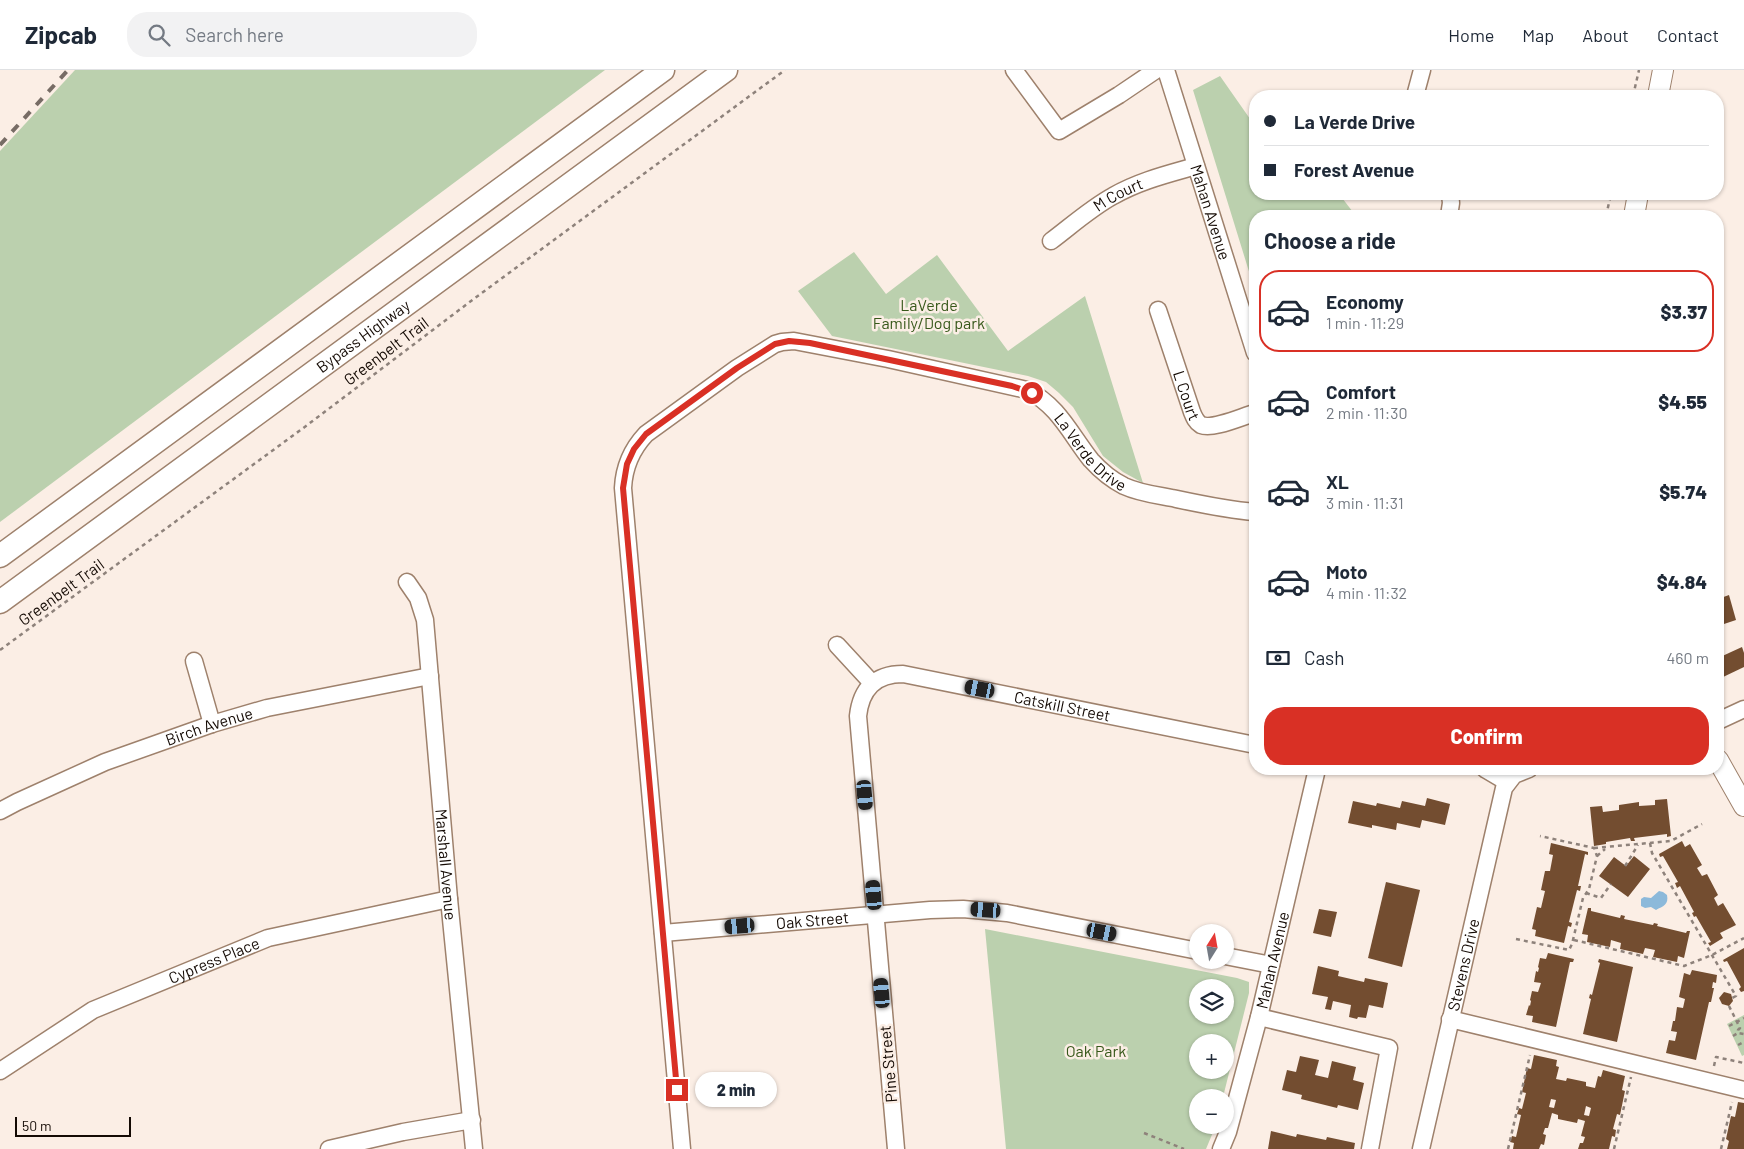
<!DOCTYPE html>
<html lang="en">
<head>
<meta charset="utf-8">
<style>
	body { margin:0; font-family:Barlow,sans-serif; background:#f2f2f3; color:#1f2937; height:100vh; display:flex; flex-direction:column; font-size:19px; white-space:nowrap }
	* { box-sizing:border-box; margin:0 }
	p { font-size:16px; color:#747a83 }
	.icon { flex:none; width:28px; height:28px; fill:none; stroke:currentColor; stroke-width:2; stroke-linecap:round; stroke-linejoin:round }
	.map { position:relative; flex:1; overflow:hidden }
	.sheet { position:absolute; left:1249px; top:140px; width:475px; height:565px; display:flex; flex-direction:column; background:#fff; border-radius:20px; box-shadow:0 1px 4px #0004 }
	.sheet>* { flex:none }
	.hud { position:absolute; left:1249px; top:20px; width:475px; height:110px; border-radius:20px; box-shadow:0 1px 4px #0004; display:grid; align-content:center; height:110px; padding:0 15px; background:#fff }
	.needle { width:32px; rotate:11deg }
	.fabs { position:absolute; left:1189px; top:854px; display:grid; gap:10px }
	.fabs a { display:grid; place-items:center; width:45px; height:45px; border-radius:50%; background:#fff; box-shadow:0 1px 4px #0004; font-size:25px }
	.scale { position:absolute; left:15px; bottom:12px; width:116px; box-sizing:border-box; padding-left:5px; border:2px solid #140a04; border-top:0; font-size:14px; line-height:18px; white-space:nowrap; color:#140a04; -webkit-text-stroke:4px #fbeee5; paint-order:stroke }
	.end { position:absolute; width:22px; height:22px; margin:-11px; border:6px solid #d93025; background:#fff; box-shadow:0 0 0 2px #fff }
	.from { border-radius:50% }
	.bubble { position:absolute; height:35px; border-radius:18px; background:#fff; box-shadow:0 1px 4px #0004; font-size:16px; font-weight:800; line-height:35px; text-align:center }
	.car { position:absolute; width:15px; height:30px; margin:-15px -8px; border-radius:6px; box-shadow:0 0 4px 1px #0007; background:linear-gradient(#222 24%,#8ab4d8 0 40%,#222 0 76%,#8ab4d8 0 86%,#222 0) }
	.hud b { display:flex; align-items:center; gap:18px; height:48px; font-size:19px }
	.hud b+b { border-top:1px solid #e0e1e3 }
	.hud i { width:12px; height:12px; background:#1f2937 }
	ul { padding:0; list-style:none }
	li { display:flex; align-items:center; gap:15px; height:82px; margin:0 10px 8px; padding:0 5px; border:2px solid transparent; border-radius:20px }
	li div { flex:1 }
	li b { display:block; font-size:19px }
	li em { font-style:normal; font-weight:800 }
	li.on { border-color:#d93025 }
	li>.icon { width:45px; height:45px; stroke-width:1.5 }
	h2 { padding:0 15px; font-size:22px; line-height:60px }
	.pay { display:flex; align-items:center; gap:12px; height:55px; padding:0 15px; font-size:19px }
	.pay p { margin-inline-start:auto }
	.primary-button { display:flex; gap:10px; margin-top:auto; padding:10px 15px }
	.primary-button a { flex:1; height:58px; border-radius:20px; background:#d93025; color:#fff; font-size:20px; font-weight:800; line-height:58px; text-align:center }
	header { display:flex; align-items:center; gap:30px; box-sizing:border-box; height:70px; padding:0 25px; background:#fff; border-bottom:1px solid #e0e1e3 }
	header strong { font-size:24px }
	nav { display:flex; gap:28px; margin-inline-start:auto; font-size:18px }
	.search { width:350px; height:45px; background:#f2f2f3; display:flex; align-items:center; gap:12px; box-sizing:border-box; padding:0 18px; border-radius:20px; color:#747a83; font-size:19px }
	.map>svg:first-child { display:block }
</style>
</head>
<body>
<header>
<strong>Zipcab</strong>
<div class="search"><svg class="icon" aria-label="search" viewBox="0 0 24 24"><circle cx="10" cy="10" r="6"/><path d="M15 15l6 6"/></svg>Search here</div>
<nav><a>Home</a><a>Map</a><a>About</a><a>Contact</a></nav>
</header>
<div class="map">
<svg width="1744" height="1079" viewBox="0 0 1744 1079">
	<rect width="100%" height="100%" fill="#fbeee5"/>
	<!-- green -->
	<g fill="#bbd0ae" fill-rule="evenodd">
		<polygon points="75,0 605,0 0,452 0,81"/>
		<polygon points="1220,6 1255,56 1255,124 1339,124 1356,146 1255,146 1255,221 1193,20"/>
		<polygon points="854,182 886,224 937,185 1008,281 1085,226 1143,413 1123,402 1103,386 1073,337 1059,323 1046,312 1028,306 832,266 798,221"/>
		<path d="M985 859 1237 908 1249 912V923L1223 1027 1198 1028V1055H1216L1206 1079H1006ZM1198 918H1225V945H1198ZM1225 972V1000H1198V972Z"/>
		<polygon points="1744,945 1744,985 1742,986 1727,954"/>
	</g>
	<!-- water -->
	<path fill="#8cb9da" d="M1659 821 1663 822 1667 825C1669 835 1663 836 1656 840L1651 837 1645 838 1641 836V829L1644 827 1651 828Z"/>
	<!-- building -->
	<g fill="#734d30" fill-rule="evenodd">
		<polygon points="1729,525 1736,550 1718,556 1718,529"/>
		<polygon points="1742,577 1744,583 1744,597 1721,608 1718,601 1718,588"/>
		<polygon points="1427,728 1450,734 1445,755 1422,750 1420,758 1397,753 1396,760 1372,755 1372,758 1348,753 1353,731 1376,736 1377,733 1400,738 1402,731 1425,736"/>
		<polygon points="1667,729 1671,766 1667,767 1667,764 1634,768 1635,771 1631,771 1630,768 1606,772 1606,774 1594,776 1590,737 1602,736 1603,742 1619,740 1619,735 1639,732 1639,736 1655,735 1655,730"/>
		<polygon points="1682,771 1685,777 1690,774 1702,795 1697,798 1702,806 1707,804 1718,825 1714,828 1718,836 1723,833 1736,855 1720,863 1723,868 1710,876 1708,873 1711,872 1696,846 1694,847 1692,843 1694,842 1680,816 1677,818 1675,813 1678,812 1663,786 1660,787 1659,784"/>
		<polygon points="1551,773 1588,782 1588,785 1585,784 1578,816 1581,816 1580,821 1577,820 1569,852 1572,853 1571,857 1568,856 1564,873 1535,866 1536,860 1532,859 1537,837 1541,838 1545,821 1541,820 1545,801 1550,801 1553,785 1549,784"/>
		<polygon points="1634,786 1650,799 1628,827 1599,806 1614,787 1626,796"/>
		<polygon points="1386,812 1420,820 1402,897 1368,888"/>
		<polygon points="1588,838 1591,838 1591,841 1620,848 1621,845 1625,846 1624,849 1653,855 1654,853 1658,854 1657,856 1686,863 1687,861 1690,861 1684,888 1678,886 1677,892 1653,887 1655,880 1645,878 1643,884 1620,879 1621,873 1611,870 1610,877 1587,872 1588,865 1582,864"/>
		<polygon points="1319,839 1337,842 1331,867 1313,863"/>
		<polygon points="1744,878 1744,921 1741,922 1739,919 1741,917 1727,891 1724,892 1723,890"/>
		<polygon points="1548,883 1574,889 1573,892 1570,892 1556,957 1532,952 1533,946 1526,945 1529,935 1530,936 1531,931 1530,930 1532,921 1538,922 1541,913 1534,912 1536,901 1538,902 1539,898 1538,897 1540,888 1546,889"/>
		<polygon points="1599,889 1633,897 1617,972 1583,964 1591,929 1589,928 1590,924 1592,925 1600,893 1598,892"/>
		<polygon points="1318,896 1339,901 1338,906 1364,912 1365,908 1388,913 1383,938 1369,935 1366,948 1358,947 1357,949 1349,947 1351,935 1333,931 1331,940 1325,939 1328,927 1312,924"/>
		<polygon points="1692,900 1717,905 1716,913 1713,912 1712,918 1714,918 1711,932 1709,932 1696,990 1666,983 1669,970 1675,971 1677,962 1671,961 1673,951 1675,951 1677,937 1683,938 1685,929 1679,927 1684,903 1690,905"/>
		<polygon points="1724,922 1731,924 1733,931 1729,936 1722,934 1719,928"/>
		<path d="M1534 985 1557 990 1556 996 1559 997 1556 1009 1566 1011 1567 1008 1586 1012V1016L1595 1018 1598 1006 1601 1007 1603 1000 1625 1006 1622 1020 1625 1021 1620 1045 1617 1044 1613 1059 1616 1060 1615 1067 1612 1066 1609 1079H1578L1580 1073H1583L1585 1067 1581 1066 1585 1051 1578 1049 1577 1053 1558 1049V1045L1552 1043 1548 1058H1545L1543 1064 1546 1065 1544 1075 1541 1074 1539 1079H1513L1514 1073 1510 1072 1512 1066 1516 1067 1521 1045 1517 1044 1519 1038 1522 1039 1526 1023 1522 1022 1527 998 1531 999ZM1551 1029 1556 1030 1554 1038 1549 1037ZM1586 1036 1591 1038 1589 1046 1584 1045Z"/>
		<polygon points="1300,986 1319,990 1315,1005 1328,1008 1332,991 1356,997 1353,1010 1364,1013 1358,1040 1338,1035 1337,1038 1301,1029 1302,1025 1282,1020 1287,1000 1296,1002"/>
		<polygon points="1738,1032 1744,1033 1744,1079 1727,1079 1729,1071 1726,1069 1731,1046 1735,1047"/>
		<polygon points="1271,1061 1296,1067 1297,1064 1326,1070 1327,1067 1355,1073 1354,1079 1268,1079"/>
	</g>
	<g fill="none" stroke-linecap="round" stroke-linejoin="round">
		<defs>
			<g id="minor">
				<polyline points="1014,0 1059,61 1119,25 1156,0"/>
				<path id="s1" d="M1166 0 1255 283"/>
				<polyline points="1415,26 1422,0"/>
				<polyline points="1449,146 1451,133 1450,124"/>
				<path id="s2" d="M1051 171C1071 156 1091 138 1113 126 1139 111 1168 104 1196 96"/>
				<path id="s3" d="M1158 240 1192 342C1194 347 1196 352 1201 355 1213 360 1243 346 1255 343"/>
				<path id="s4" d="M407 512 418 528 425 550 449 829 474 1079"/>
				<polyline points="837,575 872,613"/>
				<polyline points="194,591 212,654"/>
				<polyline points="1718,651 1744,639"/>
				<polyline points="1485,699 1507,712"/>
				<path id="s5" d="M0 741 17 732 105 692 212 654 267 638 430 606"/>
				<path id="s6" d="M663 863 930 840 963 839 1007 843 1198 881"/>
				<polyline points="1225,886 1271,895"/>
				<polyline points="1259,947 1389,978 1370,1079"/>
				<polyline points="1450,949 1744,1020"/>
				<path id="s7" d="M0 1001 93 940 268 868 449 829"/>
				<polyline points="329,1079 403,1062 472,1050"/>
				<path id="s8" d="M682 1079 623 418C624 397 631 380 646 364L737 298 775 274 782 272 794 271 888 289 1027 320C1058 335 1071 365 1091 390 1100 400 1112 410 1124 416 1139 423 1156 425 1172 428 1200 434 1227 440 1255 442"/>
				<path id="s9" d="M896 1079 858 646C861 619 875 604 903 604L1255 675"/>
				<path id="s10" d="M1221 1079 1228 1062 1259 947 1317 699"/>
				<path id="s11" d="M1421 1079 1504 718 1514 705 1529 699"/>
			</g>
			<g id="major">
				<polyline points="1658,26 1663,0"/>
				<polyline points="1634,146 1638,124"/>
				<polyline points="1718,690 1744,736"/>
			</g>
			<g id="highway">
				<polyline points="0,486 663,0"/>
				<path id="s12" d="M0 532 726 0"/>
			</g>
		</defs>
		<!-- minor casing -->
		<use href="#minor" stroke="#9e816c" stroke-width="19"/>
		<!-- major casing -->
		<use href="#major" stroke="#9e816c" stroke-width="22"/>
		<!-- highway casing -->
		<use href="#highway" stroke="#9e816c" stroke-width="25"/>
		<!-- path -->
		<g stroke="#8e827b" stroke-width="2.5" stroke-dasharray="4 4" stroke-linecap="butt">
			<polyline points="1633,26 1639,0"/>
			<polyline points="1606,146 1611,124"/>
			<polyline points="0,580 306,356 475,228 785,0"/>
			<polyline points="1650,773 1652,783 1736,926 1732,928"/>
			<polyline points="1594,778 1671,771 1702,754"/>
			<polyline points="1597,786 1605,779"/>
			<polyline points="1625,796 1638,775"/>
			<polyline points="1586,823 1601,828 1611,814"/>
			<polyline points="1516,869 1569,880 1572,874 1583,828 1589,819 1597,786 1594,778 1540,766"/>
			<polyline points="1574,870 1684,896 1712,885 1744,868"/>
			<polyline points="1729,936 1740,958 1738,960 1738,963 1744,964"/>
			<polyline points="1729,956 1744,948"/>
			<polyline points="1733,966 1738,963"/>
			<polyline points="1738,975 1744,972"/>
			<polyline points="1714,996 1716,987 1744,993"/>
			<polyline points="1144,1063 1184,1079"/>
			<polyline points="1508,1079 1530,985"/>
			<polyline points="1614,1079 1631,1007"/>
			<polyline points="1721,1079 1732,1032"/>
		</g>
		<!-- minor -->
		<use href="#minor" stroke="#fff" stroke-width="16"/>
		<!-- major -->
		<use href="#major" stroke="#fff" stroke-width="20"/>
		<!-- highway -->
		<use href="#highway" stroke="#fff" stroke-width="22"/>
		<!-- rail -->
		<polyline stroke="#776c65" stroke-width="4" stroke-dasharray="9 9" stroke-linecap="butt" points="0,75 68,0"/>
	</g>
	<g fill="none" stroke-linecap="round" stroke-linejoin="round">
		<!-- route -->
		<polyline stroke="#d93025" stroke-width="6" points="677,1020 623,418 627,394 634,379 646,364 737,298 775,274 789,271 810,273 1012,316 1032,323"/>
	</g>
	<g text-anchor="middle" stroke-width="5" stroke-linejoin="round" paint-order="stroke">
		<!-- street labels -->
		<g font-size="16" fill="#140a04" stroke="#fbeee5">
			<text dy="6" stroke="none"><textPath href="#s2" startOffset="82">M Court</textPath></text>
			<text dy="6" stroke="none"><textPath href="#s1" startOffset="149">Mahan Avenue</textPath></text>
			<text dy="6" stroke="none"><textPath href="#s12" startOffset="450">Bypass Highway</textPath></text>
			<text transform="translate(386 281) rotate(-37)" y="6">Greenbelt Trail</text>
			<text dy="6" stroke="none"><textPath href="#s3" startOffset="90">L Court</textPath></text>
			<text dy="6" stroke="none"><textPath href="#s8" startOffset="1228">La Verde Drive</textPath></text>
			<text transform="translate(61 522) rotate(-36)" y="6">Greenbelt Trail</text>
			<text dy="6" stroke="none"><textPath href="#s9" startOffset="666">Catskill Street</textPath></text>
			<text dy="6" stroke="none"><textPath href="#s5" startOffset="226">Birch Avenue</textPath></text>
			<text dy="6" stroke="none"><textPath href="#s4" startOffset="288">Marshall Avenue</textPath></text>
			<text dy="6" stroke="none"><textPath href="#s6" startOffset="150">Oak Street</textPath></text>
			<text dy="6" stroke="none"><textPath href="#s7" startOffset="242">Cypress Place</textPath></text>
			<text dy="6" stroke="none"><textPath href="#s10" startOffset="196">Mahan Avenue</textPath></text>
			<text dy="6" stroke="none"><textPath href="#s11" startOffset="189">Stevens Drive</textPath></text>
			<text transform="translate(888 994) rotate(-95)" y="6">Pine Street</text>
		</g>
		<!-- park labels -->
		<g font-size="16" fill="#37581a" stroke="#fbeee5">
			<text x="929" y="241">LaVerde<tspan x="929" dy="18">Family/Dog park</tspan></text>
			<text x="1096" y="987">Oak Park</text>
		</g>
	</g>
</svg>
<div class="fabs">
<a><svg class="needle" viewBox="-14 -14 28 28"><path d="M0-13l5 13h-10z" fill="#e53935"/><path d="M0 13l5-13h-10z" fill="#747a83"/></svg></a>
<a><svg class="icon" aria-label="layers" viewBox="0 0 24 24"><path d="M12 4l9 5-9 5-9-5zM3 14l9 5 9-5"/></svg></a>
<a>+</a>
<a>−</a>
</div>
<div class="scale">50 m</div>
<i class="end from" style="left:1032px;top:323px"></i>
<i class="end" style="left:677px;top:1020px"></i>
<div class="bubble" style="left:695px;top:1002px;width:82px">2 min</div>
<i class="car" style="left:980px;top:619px;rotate:281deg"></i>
<i class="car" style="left:865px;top:725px;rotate:175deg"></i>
<i class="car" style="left:874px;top:825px;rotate:355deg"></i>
<i class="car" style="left:986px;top:840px;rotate:274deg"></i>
<i class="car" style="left:740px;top:856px;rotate:265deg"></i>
<i class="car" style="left:1102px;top:862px;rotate:101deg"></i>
<i class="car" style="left:882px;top:923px;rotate:355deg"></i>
<div class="hud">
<b><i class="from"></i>La Verde Drive</b>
<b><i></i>Forest Avenue</b>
</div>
<section class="sheet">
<h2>Choose a ride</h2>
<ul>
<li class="on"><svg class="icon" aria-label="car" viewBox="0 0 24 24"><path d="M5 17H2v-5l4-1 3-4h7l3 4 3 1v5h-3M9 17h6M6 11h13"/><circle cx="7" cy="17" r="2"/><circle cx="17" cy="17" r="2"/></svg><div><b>Economy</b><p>1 min · 11:29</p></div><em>$3.37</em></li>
<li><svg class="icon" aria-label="car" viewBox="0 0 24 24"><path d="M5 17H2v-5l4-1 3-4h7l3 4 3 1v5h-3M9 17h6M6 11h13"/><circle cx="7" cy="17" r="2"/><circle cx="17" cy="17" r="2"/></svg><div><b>Comfort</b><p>2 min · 11:30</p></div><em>$4.55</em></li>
<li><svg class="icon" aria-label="car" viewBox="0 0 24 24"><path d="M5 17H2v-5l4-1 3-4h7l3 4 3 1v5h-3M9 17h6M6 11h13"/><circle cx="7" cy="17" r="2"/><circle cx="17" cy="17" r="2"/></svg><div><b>XL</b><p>3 min · 11:31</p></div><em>$5.74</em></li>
<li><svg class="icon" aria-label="car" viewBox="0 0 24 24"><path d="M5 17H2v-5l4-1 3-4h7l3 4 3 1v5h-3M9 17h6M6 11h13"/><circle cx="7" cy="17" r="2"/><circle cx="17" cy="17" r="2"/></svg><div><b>Moto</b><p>4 min · 11:32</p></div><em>$4.84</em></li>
</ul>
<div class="pay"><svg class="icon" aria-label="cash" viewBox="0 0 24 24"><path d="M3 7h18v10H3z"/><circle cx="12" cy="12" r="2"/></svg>Cash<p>460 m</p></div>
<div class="primary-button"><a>Confirm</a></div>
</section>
</div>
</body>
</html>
